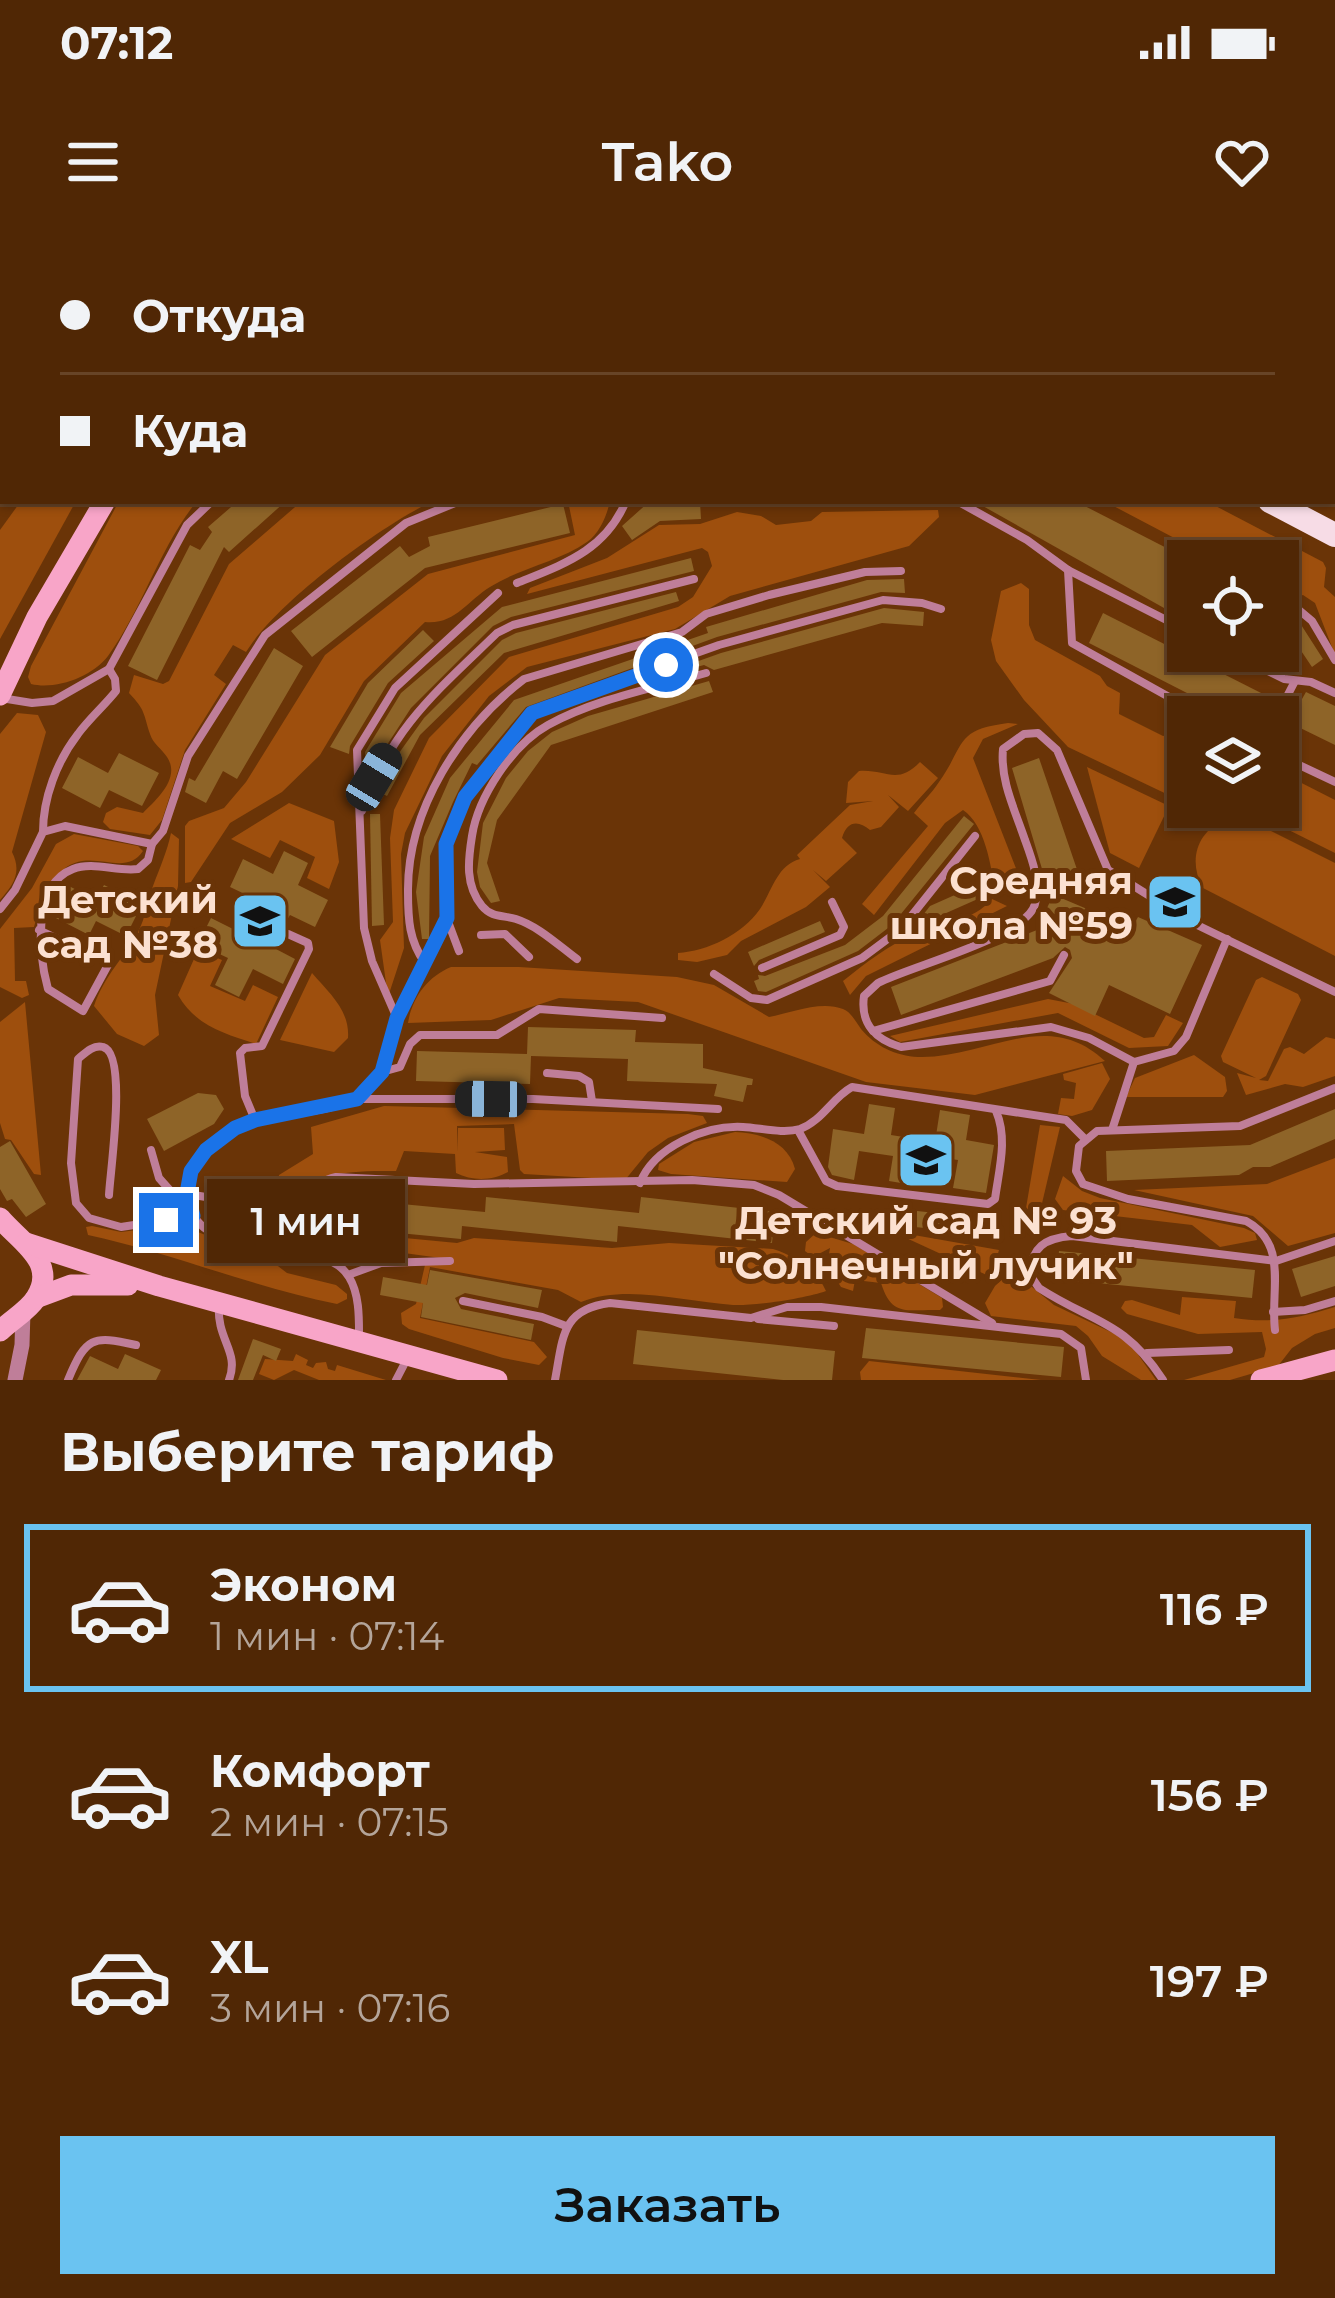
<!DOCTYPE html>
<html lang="ru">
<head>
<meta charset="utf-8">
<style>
	body { margin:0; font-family:Montserrat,sans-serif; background:#5a3313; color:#f1f3f6; height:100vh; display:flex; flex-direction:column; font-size:45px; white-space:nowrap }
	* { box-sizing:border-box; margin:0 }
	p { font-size:39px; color:#b4a59a }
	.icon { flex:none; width:66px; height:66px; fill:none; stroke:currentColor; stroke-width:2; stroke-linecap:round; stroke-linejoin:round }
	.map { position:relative; height:1140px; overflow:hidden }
	.details { display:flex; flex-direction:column; background:#502705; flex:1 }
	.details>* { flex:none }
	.hud { position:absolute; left:0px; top:0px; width:1335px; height:264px; box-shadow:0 3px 9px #0004,0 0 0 3px #674427; display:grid; align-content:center; height:264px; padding:0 60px; background:#502705 }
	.controls { position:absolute; left:1167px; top:300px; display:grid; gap:24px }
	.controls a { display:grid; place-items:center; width:132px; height:132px; border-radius:0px; background:#502705; box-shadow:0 3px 9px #0004,0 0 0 3px #674427; font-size:60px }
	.end { position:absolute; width:54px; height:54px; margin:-27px; border:15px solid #1a73e8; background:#fff; box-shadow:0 0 0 6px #fff }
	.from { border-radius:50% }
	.bubble { position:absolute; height:84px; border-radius:0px; background:#502705; box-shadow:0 3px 9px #0004,0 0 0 3px #674427; font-size:39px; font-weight:600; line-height:84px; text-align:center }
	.car { position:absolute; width:36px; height:72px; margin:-36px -18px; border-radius:15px; box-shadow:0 0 9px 3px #0007; background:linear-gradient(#222 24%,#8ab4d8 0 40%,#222 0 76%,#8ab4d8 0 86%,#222 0) }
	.hud b { display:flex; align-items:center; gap:42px; height:114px; font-size:45px }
	.hud b+b { border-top:3px solid #674427 }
	.hud i { width:30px; height:30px; background:#f1f3f6 }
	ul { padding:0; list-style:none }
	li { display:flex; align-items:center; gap:36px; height:168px; margin:0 24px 18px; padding:0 36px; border:6px solid transparent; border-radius:0px }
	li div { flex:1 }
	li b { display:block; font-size:45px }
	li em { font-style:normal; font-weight:600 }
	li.on { border-color:#6ac3f1 }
	li>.icon { width:108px; height:108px; stroke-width:1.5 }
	h2 { padding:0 60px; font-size:54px; line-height:144px }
	.cta { display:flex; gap:24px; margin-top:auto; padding:24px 60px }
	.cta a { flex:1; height:138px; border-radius:0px; background:#6ac3f1; color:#111; font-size:48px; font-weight:600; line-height:138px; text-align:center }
	.status { display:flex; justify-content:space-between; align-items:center; height:84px; padding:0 60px; background:#502705; direction:ltr }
	.status svg { height:33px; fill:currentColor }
	header { display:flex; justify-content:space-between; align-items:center; height:156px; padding:0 60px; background:#502705; font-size:54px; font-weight:600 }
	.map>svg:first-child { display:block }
</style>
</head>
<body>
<div class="status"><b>07:12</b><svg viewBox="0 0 49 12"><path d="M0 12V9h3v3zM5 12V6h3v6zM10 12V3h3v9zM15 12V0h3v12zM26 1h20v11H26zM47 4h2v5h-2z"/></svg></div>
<header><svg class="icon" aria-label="menu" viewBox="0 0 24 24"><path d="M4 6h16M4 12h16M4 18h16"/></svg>Tako<svg class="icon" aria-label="heart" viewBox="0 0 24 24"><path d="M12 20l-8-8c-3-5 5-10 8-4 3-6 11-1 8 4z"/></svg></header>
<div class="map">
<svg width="1335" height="1140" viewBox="0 0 1335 1140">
	<rect width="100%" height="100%" fill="#6a3407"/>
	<!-- green -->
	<g fill="#9e4f0d">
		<polygon points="21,261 76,261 0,399 0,290"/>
		<path d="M119 261H197C159 308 143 368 108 416 92 437 56 450 31 444L28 437 31 426Z"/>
		<path d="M302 261H433C380 286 277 362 246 412L233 405 214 435 226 444 185 510 162 580 150 595 110 589 103 582 106 573 117 567 143 573C157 559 181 538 167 517 162 509 153 504 150 494 143 473 146 471 129 453L134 435 163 444 169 441 229 324Z"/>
		<path d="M573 261H610C607 275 600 293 587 302 558 322 520 328 490 347 467 361 455 385 425 382L364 441 320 515 282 552 230 583 191 642 185 643V586L189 581 224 568 246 542 325 415 428 334 575 295 569 266Z"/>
		<polygon points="1104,261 1206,261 1323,322 1326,328 1324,347 1335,357 1335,415 1315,363 1303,355 1294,358 1278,352 1278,321 1218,321"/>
		<polygon points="938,270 939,277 909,306 730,356 675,389 527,427 489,456 442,516 405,593 401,614 404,708 388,757 380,700 393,682 390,598 394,570 429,498 509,417 678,367 693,357 712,326 708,312 702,308 527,354 530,348 607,318 659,285 700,284 737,272 761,276 776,285 811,281 822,272"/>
		<polygon points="1021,343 1029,349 1029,385 1035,400 1100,436 1107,446 1120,453 1119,474 1163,496 1188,491 1188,540 1175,558 1068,507 1024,460 996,421 991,400 1001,351"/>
		<path d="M17 473 38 475 46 492 12 612C22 632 14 644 0 660V494Z"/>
		<path d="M1008 483 1018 484 983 499 973 518 1019 636 1015 656 995 651C991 625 985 585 963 570L945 583 874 675 862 664 928 586 914 573C922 562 932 553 939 542 966 504 954 490 1008 483Z"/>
		<path d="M920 522 938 538 908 571 888 555 899 567 881 587 870 590C858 580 847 581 842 598L857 613 826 641 813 630 830 647 806 667 741 701 727 715 697 722 678 720V713C707 711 742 695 760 669 772 651 777 625 800 619L797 615 850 565 873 561 846 563 848 542 859 531C886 529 897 546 920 522Z"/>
		<polygon points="1087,527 1169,566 1139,628 1110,613"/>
		<polygon points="1278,531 1335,560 1335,613 1242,567 1278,567"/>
		<polygon points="289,563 334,581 339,622 329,649 307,638 315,617 280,600 270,618 231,599"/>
		<path d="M1226 579H1247L1335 623V716L1203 648C1188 621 1196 592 1226 579Z"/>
		<path d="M171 593 179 599 178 646 155 755 159 795 144 806 117 794 94 766C104 736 124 718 138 692 146 677 147 662 153 646 160 627 167 612 171 593Z"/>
		<path d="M74 594 138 606 143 611C117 650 65 572 34 687L14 688 15 741H26L29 755 22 758 0 747V689L32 648 56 604Z"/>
		<path d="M992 659 1007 666 866 736 850 755 843 741C866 723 888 705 915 694 941 683 974 681 992 659Z"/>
		<path d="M198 710 222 720 210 746 245 761 253 745 278 757 256 804C223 793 196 786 178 755Z"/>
		<path d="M451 727H519L677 737 714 745 769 777C790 773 821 760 843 769 851 772 856 782 861 789 875 806 896 816 918 817 987 819 1046 766 1105 821L975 855 866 842 638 762 559 758 491 780 408 783C412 758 427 737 451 727Z"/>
		<path d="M312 733C329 753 350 770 348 798L334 812 280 800Z"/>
		<polygon points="1262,737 1298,754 1301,760 1266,836 1259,840 1268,841 1284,809 1290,807 1304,814 1326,797 1335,799 1335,836 1303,847 1285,844 1246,855 1237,833 1256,838 1223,822 1221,816 1256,740"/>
		<polygon points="1048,759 1074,764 1144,798 1154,797 1166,775 1183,783 1168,806 1129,808 1058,773 900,802 890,796"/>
		<polygon points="25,762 41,935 34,934 11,900 5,899 0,883 0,782"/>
		<polygon points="1194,815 1225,837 1227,851 1223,857 1126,857 1135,838"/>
		<polygon points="1102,823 1110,839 1092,870 1072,876 1058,874 1061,858 1074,859 1076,843 1064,840 1063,834"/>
		<path d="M384 866 688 874 703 876 707 883 668 898 648 912 625 940 524 934 520 930 514 884 457 886 458 912V888H504L505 910 475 912 507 917 508 932C492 941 472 941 456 933L455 914 404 911 396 931C352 931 316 930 286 964H276L279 935 313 914 311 887Z"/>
		<polygon points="1040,885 1060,887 1039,976 1025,974"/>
		<path d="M735 892C761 893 788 902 795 929L787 942 671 934 658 930 659 924 694 902Z"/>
		<polygon points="1335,918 1335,993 1288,1006 1253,976 1134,950 1267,944"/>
		<polygon points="1063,936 1082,951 1100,958 1244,988 1255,993 1257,1000 1220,1007 1192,985 1063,970 1055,959"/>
		<path d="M92 986 121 992 169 986 190 989 270 1020 287 1033 336 1045 347 1054V1059L337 1064C252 1047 172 1013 88 995L86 987Z"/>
		<polygon points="891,991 999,1010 991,1037"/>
		<path d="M342 992 457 1003 474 998 612 1008 669 1003 773 1009C795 1016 817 1030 826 1051 807 1058 756 1066 733 1065 685 1062 627 1044 581 1062L558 1050 430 1027 420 1078 534 1102 547 1117 539 1125 503 1118 409 1089 402 1084 401 1073 416 1064 425 1025 448 1019 367 1008 363 1025 346 1013Z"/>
		<path d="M816 993 853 1004 942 1058 943 1067 940 1070C907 1069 892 1078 881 1043L855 1040 853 1051 841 1047 827 1025 830 1008 813 1017 805 1011 806 1002Z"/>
		<polygon points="1018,1025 1021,1038 1054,1065 1115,1094 1132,1106 1156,1140 1141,1140 1102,1116 1088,1096 1076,1086 991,1076 985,1063 995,1046"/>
		<path d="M1182 1057 1236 1061 1234 1078C1271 1084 1299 1078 1335 1067V1088L1315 1094 1292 1108 1278 1126 1230 1140H1184L1264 1117 1266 1109 1262 1092 1198 1094 1127 1074 1121 1068 1125 1061 1132 1060 1180 1075Z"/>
		<polygon points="296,1114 308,1120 306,1125 313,1128 316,1123 326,1122 328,1129 335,1131 337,1125 386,1140 319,1140 294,1130 274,1140 259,1134 265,1119 293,1121"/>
		<polygon points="869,1121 1041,1140 861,1140 860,1132"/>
	</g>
	<!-- building -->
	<g fill="#8e6428">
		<polygon points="238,261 286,261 229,312 224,307 157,440 128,426 190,305 200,310 212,292 208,287"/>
		<polygon points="650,261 653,264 700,262 701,279 660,281 632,300 622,286"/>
		<polygon points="974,261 1075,261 1188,319 1188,364 1180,377"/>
		<polygon points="563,264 570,293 425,328 312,417 291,391 400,306 409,317 430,306 428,297"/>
		<polygon points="691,318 694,331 511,377 493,386 411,468 372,528 366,525 365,512 401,453 502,367"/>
		<polygon points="904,339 905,353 881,352 717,397 526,467 477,525 472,523 453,562 430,616 429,699 422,699 416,652 424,597 450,538 514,460 708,393 706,387 867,340"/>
		<polygon points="676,352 679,361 504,413 420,495 387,556 379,552 394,520 424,478 502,400 516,393"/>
		<polygon points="1278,364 1298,380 1323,419 1312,427 1285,387 1278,400"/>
		<polygon points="884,368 924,372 923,386 882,383 714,430 704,425 637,443 721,413"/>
		<polygon points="1103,373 1267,456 1256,477 1234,477 1089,403"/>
		<polygon points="423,390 434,401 388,443 350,506 349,514 330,507 368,443"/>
		<polygon points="274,408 303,426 237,539 223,531 206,563 185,552 189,538 195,541"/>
		<polygon points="709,441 713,452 551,505 497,580 487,623 500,661 491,663 480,647 477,632 483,583 506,538 528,511 552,492 588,476"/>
		<polygon points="1306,452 1335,466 1335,505 1286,481 1296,456 1302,459"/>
		<polygon points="119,513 159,533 142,566 109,550 100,568 62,548 78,517 108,533"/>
		<polygon points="1039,518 1083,647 1054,655 1132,688 1138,677 1202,705 1170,774 1109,745 1095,776 1049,753 1072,718 1070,710 1065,707 1053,718 901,775 891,747 1037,690 1053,655 1045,639 1012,528"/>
		<polygon points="370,574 380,574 384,685 372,686"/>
		<polygon points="964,576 974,584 892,685 858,711 766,752 758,751 754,741 759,739 758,735 765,736 845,705 883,676"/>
		<polygon points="284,611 308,623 298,645 328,660 315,687 290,675 281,690 274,708 295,719 283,744 253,729 239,757 215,745 228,718 198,704 211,678 235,690 251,657 230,647 243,619 273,634"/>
		<polygon points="67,645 96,660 104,645 142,664 126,696 96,681 89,695 52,676"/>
		<polygon points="975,646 980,658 926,682 923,675 930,666"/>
		<polygon points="820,681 825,692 759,720 754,726 748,712"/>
		<polygon points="528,787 636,790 635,802 703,804 703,828 753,839 752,845 747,845 743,862 714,856 717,844 627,841 628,819 531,816 530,844 416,841 417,811 527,814"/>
		<polygon points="198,853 216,855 224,869 214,884 164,911 147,879"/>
		<polygon points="869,864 895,868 891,895 935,902 940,870 970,875 966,900 994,905 986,953 953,948 958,920 924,915 919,946 889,941 893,916 859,911 854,940 832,935 828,927 833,889 864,894"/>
		<polygon points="1335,869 1335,899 1270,927 1253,927 1239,935 1107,941 1106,911 1250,905"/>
		<polygon points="10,901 46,964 26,977 12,959 7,961 0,949 0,907"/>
		<polygon points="329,957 485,972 486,957 639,973 641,957 775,972 772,1003 618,986 617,1002 462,986 461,999 326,986"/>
		<polygon points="917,971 994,979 992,995 915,987"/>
		<polygon points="1059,1011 1255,1030 1252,1058 1056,1039"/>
		<polygon points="1335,1016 1335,1046 1301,1057 1292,1029"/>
		<polygon points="430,1030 542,1050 538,1068 465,1053 455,1058 461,1069 534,1084 531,1100 421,1077 423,1063 380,1055 383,1037 427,1045"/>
		<polygon points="866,1088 1064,1107 1061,1137 862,1118"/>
		<polygon points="637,1090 835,1111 832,1140 783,1140 633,1124"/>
		<polygon points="253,1099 281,1109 276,1121 263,1115 253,1140 238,1140"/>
		<polygon points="125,1114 161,1130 156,1140 77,1140 90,1116 118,1129"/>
	</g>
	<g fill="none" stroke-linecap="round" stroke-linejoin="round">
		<!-- service -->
		<g stroke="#bf7e99" stroke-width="8">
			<polyline points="334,0 344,3"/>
			<polyline points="392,0 398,3"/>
			<polyline points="637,0 643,3"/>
			<polyline points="1013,0 1019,3"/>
			<polyline points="1042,0 1049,3"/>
			<polyline points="1207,0 1211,3"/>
			<polyline points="1227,0 1235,3"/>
			<polyline points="85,3 85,0"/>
			<polyline points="104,3 104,0"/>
			<polyline points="154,3 155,0"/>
			<polyline points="322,3 327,0"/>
			<polyline points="451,3 452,0"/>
			<polyline points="591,3 592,0"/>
			<polyline points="1002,3 1003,0"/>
			<polyline points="1332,37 1335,38"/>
			<polyline points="1332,100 1335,94"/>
			<polyline points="1332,136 1335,137"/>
			<polyline points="0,161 3,158"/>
			<polyline points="1332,241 1335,242"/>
			<polyline points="957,261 1027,300 1068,330 1188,391"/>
			<polyline points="1068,330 1072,403 1205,477"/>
			<path d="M517 343C564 324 605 311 626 261"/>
			<polyline points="1293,365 1312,381 1335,420"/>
			<polyline points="1228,411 1284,439 1311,442 1335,453"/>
			<polyline points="1,458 32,463 53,461 109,429 187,285 212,261"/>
			<polyline points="1282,466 1295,441"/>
			<polyline points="1278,515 1335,542"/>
			<path d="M362 571C392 487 435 453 497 393L513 385 694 339"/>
			<path d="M43 592C43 558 57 521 78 494 89 479 104 466 116 451L115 439 109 429"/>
			<polyline points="0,669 15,650 43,592 65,586 152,604 163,591 188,516 265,395 406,283 460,261"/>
			<polyline points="447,679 459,711"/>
			<path d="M39 690 109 723 83 771 48 749C39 716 31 645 73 629 93 621 117 632 138 629L148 620 152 604"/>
			<polyline points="481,695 505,694 529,717"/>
			<path d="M577 719C558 705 538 686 516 679 503 675 492 678 482 666 465 645 468 621 472 596 478 557 512 505 548 485 595 459 654 448 706 433"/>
			<path d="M425 723C409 701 408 679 408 652 407 570 460 488 524 439L682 392 706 374 769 355 865 332 901 331"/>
			<polyline points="762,728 840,695 844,687 832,662"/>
			<polyline points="714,734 751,758 767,760 862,718 901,689 975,596"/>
			<polyline points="396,776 372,721 364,688 357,510 395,448 498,353"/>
			<polyline points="873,791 1050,741 1064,715"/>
			<path d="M1134 822 1089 798 1051 787 901 807C876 800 860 784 864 756L878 743C910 726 1027 697 1035 664 1041 643 1032 619 1025 600 1015 570 1000 541 1003 509L1024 494 1038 493 1057 510 1108 630 1193 683 1335 752"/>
			<polyline points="382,832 400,827 410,804 420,795 497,795 539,769 662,778"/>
			<polyline points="547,833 579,836 589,842 592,861"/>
			<polyline points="359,859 533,859 718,869"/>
			<polyline points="255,880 245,856 240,813 245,808 262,806 309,709 308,703 288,694"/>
			<path d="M798 890 826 941 837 946 988 964 995 959C999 929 1008 899 996 871"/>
			<polyline points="1112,890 1134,822 1174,811 1186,797 1227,699"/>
			<polyline points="151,910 159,938 192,975"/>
			<path d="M640 943C654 907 705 885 743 887 761 888 783 894 800 889 822 881 832 858 852 847L1066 880 1084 898"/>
			<polyline points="187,954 225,960"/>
			<path d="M109 955C110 932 128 813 103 807 93 804 84 814 78 819L71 923 76 963 89 978 121 987 193 976"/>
			<path d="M292 1011C300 983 302 944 336 937L474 944 692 940 754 945 779 955 992 1083"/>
			<polyline points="348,1035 381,1023 450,1021"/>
			<polyline points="463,1061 542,1077 566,1086"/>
			<path d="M219 1064C216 1100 240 1111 229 1140"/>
			<polyline points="1273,1072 1305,1070 1335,1061"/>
			<polyline points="758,1079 834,1086"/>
			<path d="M1275 1090C1270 1050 1289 1004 1246 981L1128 959 1083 944 1076 931 1079 906 1097 891 1240 886 1335 848"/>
			<path d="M359 1100C359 1080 360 1055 349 1037 323 992 204 1024 190 966 186 951 188 935 197 923 239 864 297 883 354 860 361 857 369 848 374 842 390 824 389 796 399 774 412 742 441 710 447 675 451 652 442 625 447 602 459 551 499 512 532 473L545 467 719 405 883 360 922 363 941 369"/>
			<polyline points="1147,1113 1229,1110"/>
			<path d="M68 1140C86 1097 92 1095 136 1105"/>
			<polyline points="396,1140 408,1117"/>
			<path d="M555 1140C563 1098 561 1069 610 1063L751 1078 787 1067H821L1061 1094 1081 1108 1086 1140"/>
			<path d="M1163 1140C1124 1080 1093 1083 1039 1048L1030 1035C1031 1007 1045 998 1072 996L1276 1021 1335 1001"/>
		</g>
		<!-- minor -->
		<polyline stroke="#bf7e99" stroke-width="15" points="15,1140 22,1105 23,1071"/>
		<!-- secondary -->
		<g stroke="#f8a5c8" stroke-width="21">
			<polyline points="248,3 250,0"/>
			<polyline points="0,455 37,377 105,261"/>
			<path d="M0 978C19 1001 59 1022 36 1058 28 1071 11 1080 0 1091"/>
			<polyline points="26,1003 159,1046 497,1140"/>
			<polyline points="36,1058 71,1045 128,1045"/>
			<polyline points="1261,1140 1335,1120"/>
		</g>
		<!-- primary -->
		<g stroke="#f7dce6" stroke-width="24">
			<polyline points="748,0 754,3"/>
			<polyline points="1270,261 1335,295"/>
		</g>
	</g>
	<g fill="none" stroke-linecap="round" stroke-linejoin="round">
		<!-- route -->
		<polyline stroke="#1a73e8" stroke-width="15" points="166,980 193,976 187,953 191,931 206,910 235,888 255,880 357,859 382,832 397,778 447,678 446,604 465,557 532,473 666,425"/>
	</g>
	<!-- icons -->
	<defs>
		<symbol id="school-square" viewBox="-11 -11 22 22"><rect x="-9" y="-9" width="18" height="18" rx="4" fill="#6ac3f1" stroke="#6a3407"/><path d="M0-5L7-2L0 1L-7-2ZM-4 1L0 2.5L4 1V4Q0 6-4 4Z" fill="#111"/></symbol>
	</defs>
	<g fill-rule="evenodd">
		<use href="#school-square" x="1142" y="629" width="66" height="66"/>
		<use href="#school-square" x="227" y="648" width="66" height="66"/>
		<use href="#school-square" x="893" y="887" width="66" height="66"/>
	</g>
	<g text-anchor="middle" stroke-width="10" stroke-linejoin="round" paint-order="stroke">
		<!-- poi labels -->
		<g font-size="39" font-weight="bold" fill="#fce1d1" stroke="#6a3407" text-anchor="end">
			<text x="1133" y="654">Средняя<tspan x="1133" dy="45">школа №59</tspan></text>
			<text x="218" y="673">Детский<tspan x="218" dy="45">сад №38</tspan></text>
			<text x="926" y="994" text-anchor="middle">Детский сад № 93<tspan x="926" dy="45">"Солнечный лучик"</tspan></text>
		</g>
	</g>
</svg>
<div class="controls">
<a><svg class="icon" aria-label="locate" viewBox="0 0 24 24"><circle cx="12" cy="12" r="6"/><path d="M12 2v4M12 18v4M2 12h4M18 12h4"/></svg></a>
<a><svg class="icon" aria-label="layers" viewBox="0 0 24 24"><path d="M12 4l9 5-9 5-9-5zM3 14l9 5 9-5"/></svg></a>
</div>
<i class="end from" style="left:666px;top:425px"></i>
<i class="end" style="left:166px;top:980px"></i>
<div class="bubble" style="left:207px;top:939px;width:198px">1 мин</div>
<i class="car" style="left:374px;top:537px;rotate:31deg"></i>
<i class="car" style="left:491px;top:859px;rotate:271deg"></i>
<div class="hud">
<b><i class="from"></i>Откуда</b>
<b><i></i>Куда</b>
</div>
</div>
<section class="details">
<h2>Выберите тариф</h2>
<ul>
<li class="on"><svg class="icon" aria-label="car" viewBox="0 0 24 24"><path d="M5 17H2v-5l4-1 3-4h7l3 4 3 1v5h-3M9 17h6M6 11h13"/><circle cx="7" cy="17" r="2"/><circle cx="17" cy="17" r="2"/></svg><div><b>Эконом</b><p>1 мин · 07:14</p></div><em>116 ₽</em></li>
<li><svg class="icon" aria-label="car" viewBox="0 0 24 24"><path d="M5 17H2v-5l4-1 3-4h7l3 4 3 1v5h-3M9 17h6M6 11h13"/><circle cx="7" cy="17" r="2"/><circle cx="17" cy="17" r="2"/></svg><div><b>Комфорт</b><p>2 мин · 07:15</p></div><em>156 ₽</em></li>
<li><svg class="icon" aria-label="car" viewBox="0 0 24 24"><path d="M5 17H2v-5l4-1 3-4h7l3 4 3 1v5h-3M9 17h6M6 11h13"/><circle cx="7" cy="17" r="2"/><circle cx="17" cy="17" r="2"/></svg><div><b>XL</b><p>3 мин · 07:16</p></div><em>197 ₽</em></li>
</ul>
<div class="cta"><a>Заказать</a></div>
</section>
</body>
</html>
